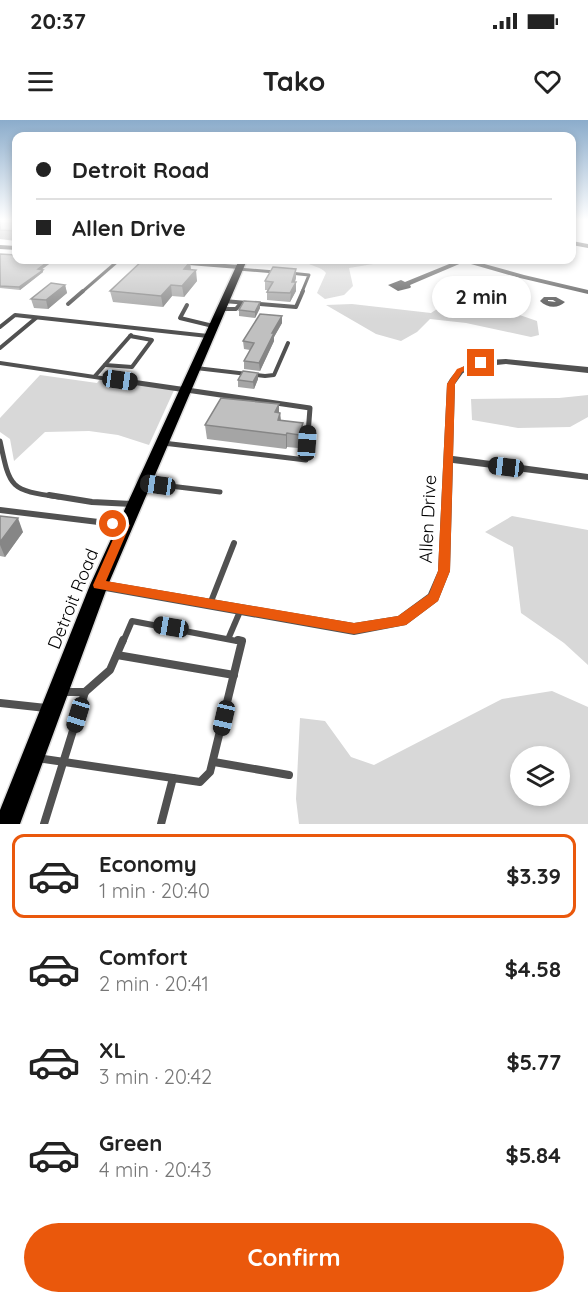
<!DOCTYPE html>
<html lang="en">
<head>
<meta charset="utf-8">
<style>
	body { margin:0; font-family:Quicksand,sans-serif; background:#f2f2f2; color:#222; height:100vh; display:flex; flex-direction:column; font-size:22px; white-space:nowrap }
	* { box-sizing:border-box; margin:0 }
	p { font-size:20px; color:#767676 }
	.icon { flex:none; width:33px; height:33px; fill:none; stroke:currentColor; stroke-width:2; stroke-linecap:round; stroke-linejoin:round }
	.map { position:relative; height:704px; overflow:hidden }
	.drawer { display:flex; flex-direction:column; background:#fff; flex:1 }
	.drawer>* { flex:none }
	.top-card { position:absolute; left:12px; top:12px; width:564px; height:132px; border-radius:12px; box-shadow:0 3px 9px #0003; display:grid; align-content:center; height:132px; padding:0 24px; background:#fff }
	.buttons { position:absolute; left:510px; top:626px; display:grid; gap:12px }
	.buttons a { display:grid; place-items:center; width:60px; height:60px; border-radius:50%; background:#fff; box-shadow:0 3px 9px #0003; font-size:30px }
	.end { position:absolute; width:27px; height:27px; margin:-14px; border:8px solid #ea580c; background:#fff; box-shadow:0 0 0 3px #fff }
	.from { border-radius:50% }
	.bubble { position:absolute; height:42px; border-radius:21px; background:#fff; box-shadow:0 3px 9px #0003; font-size:20px; font-weight:700; line-height:42px; text-align:center }
	.car { position:absolute; width:18px; height:36px; margin:-18px -9px; border-radius:8px; box-shadow:0 0 4px 2px #0007; background:linear-gradient(#222 24%,#8ab4d8 0 40%,#222 0 76%,#8ab4d8 0 86%,#222 0) }
	.top-card b { display:flex; align-items:center; gap:21px; height:57px; font-size:22px }
	.top-card b+b { border-top:2px solid #e0e0e0 }
	.top-card i { width:15px; height:15px; background:#222 }
	ul { padding:10px 0 0; list-style:none }
	li { display:flex; align-items:center; gap:18px; height:84px; margin:0 12px 9px; padding:0 12px; border:3px solid transparent; border-radius:12px }
	li div { flex:1 }
	li b { display:block; font-size:22px }
	li em { font-style:normal; font-weight:700 }
	li.current { border-color:#ea580c }
	li>.icon { width:54px; height:54px; stroke-width:1.5 }
	.button { display:flex; gap:12px; margin-top:auto; padding:12px 24px }
	.button a { flex:1; height:69px; border-radius:36px; background:#ea580c; color:#fff; font-size:24px; font-weight:700; line-height:69px; text-align:center }
	.status { display:flex; justify-content:space-between; align-items:center; height:42px; padding:0 30px; background:#fff; direction:ltr }
	.status svg { height:16px; fill:currentColor }
	header { display:flex; justify-content:space-between; align-items:center; height:78px; padding:0 24px; background:#fff; font-size:27px; font-weight:700 }
	.map>svg:first-child { display:block }
</style>
</head>
<body>
<div class="status"><b>20:37</b><svg viewBox="0 0 49 12"><path d="M0 12V9h3v3zM5 12V6h3v6zM10 12V3h3v9zM15 12V0h3v12zM26 1h20v11H26zM47 4h2v5h-2z"/></svg></div>
<header><svg class="icon" aria-label="menu" viewBox="0 0 24 24"><path d="M4 6h16M4 12h16M4 18h16"/></svg>Tako<svg class="icon" aria-label="heart" viewBox="0 0 24 24"><path d="M12 20l-8-8c-3-5 5-10 8-4 3-6 11-1 8 4z"/></svg></header>
<div class="map">
<svg width="588" height="704" viewBox="0 0 588 704">
	<rect width="100%" height="100%" fill="#fff"/>
	<!-- green -->
	<g fill="#d8d8d8" fill-rule="evenodd">
		<path d="M318 140H397L349 148 353 166 344 175 325 179 317 173 326 153C321 146 311 147 305 141Z"/>
		<polygon points="482,182 537,201 539,215 531,217 466,203 430,199 417,212 401,221 376,214 326,185 352,184 431,193 443,185"/>
		<polygon points="40,255 97,263 102,257 175,268 149,325 118,315 89,311 45,312 14,341 10,319 0,312 0,298"/>
		<polygon points="588,275 588,297 570,307 518,308 472,300 471,279 559,278"/>
		<polygon points="512,396 588,410 588,545 564,523 521,493 513,427 485,412"/>
		<path d="M552 571 588 587V704H299L296 679 300 598 325 601 351 637 374 645 502 579ZM520 636H560V675H520Z"/>
	</g>
	<g fill="none" stroke-linecap="round" stroke-linejoin="round">
		<defs>
			<polygon id="primary" points="239,140 247,140 108,465 20,704 0,704 0,690 90,465"/>
		</defs>
		<!-- primary casing -->
		<use href="#primary" stroke="#dbdbdb" stroke-width="3"/>
		<!-- lane-far4 -->
		<g stroke="#515151" stroke-width="3">
			<polyline points="238,149 275,152"/>
			<polyline points="290,153 309,155 302,172"/>
			<polyline points="82,172 119,140"/>
		</g>
		<!-- lane-far3 -->
		<g stroke="#515151" stroke-width="4">
			<polyline points="224,181 296,187 303,171"/>
			<polyline points="68,184 83,171"/>
			<polyline points="187,185 180,198 213,206"/>
			<polyline points="222,189 236,189 241,183"/>
			<polyline points="0,207 15,195 208,216"/>
			<polyline points="0,228 36,198"/>
			<polyline points="0,243 135,263"/>
			<polyline points="105,245 132,247 152,220 130,216"/>
			<polyline points="196,248 265,256 274,255 288,223"/>
			<polyline points="95,256 131,215"/>
		</g>
		<!-- lane-far2 -->
		<g stroke="#515151" stroke-width="5">
			<polyline points="125,261 310,288 306,340 163,323"/>
			<path d="M0 321C10 369 10 370 59 377"/>
			<polyline points="145,363 220,372"/>
		</g>
		<!-- lane-far1 -->
		<g stroke="#515151" stroke-width="6">
			<polyline points="49,375 92,382 132,384"/>
			<polyline points="0,390 123,405"/>
			<polyline points="210,484 234,423"/>
			<polyline points="229,517 241,489"/>
			<polyline points="123,522 132,501 242,522"/>
		</g>
		<!-- lane -->
		<g stroke="#515151" stroke-width="8">
			<polyline points="117,535 234,555"/>
			<polyline points="63,572 85,572"/>
			<polyline points="0,583 46,588"/>
			<polyline points="37,638 173,658"/>
			<polyline points="214,642 289,655"/>
			<polyline points="44,704 85,572 110,550 123,520"/>
			<polyline points="161,704 173,658 200,662 210,652 242,521 238,520"/>
		</g>
		<!-- street -->
		<g fill="#515151" fill-rule="evenodd">
			<polygon points="572,121 588,124 588,128 572,125"/>
			<polygon points="0,125 16,126 16,130 0,129"/>
			<polygon points="148,140 168,140 239,145 242,147 239,149 151,142"/>
			<polygon points="459,140 470,140 524,155 588,170 588,174 520,158 464,142 410,165 411,167 410,168 398,171 388,165 401,160 405,162"/>
			<path d="M544 177H556L565 182C558 189 547 188 540 181ZM553 180 556 182 548 181V180Z"/>
			<path d="M506 239 588 247V253L506 244 477 247 463 253 455 264 453 336 588 354V360L453 343 450 451 438 481 406 505 354 515 94 469 93 465 94 461 99 460 354 503 398 496 428 474 438 451 447 264C460 240 481 240 506 239Z"/>
		</g>
		<!-- primary -->
		<use href="#primary" fill="#000" fill-rule="evenodd"/>
	</g>
	<!-- wall -->
	<g fill="#a5a5a5">
		<polygon points="0,100 16,100 16,121 0,119"/>
		<polygon points="0,134 53,141 41,150 43,150 43,152 20,170 0,168"/>
		<polygon points="190,142 191,149 197,161 184,177 172,176 163,187 113,182 110,171"/>
		<polygon points="296,158 295,162 296,171 290,182 267,180 267,172 268,170 265,170 265,161"/>
		<polygon points="65,165 67,173 48,189 34,188 31,179"/>
		<polygon points="260,188 255,198 239,196 239,190"/>
		<polygon points="282,196 282,203 274,217 274,221 260,251 244,249 244,241 250,230 244,229 243,221"/>
		<polygon points="258,253 258,259 254,269 238,267 238,260"/>
		<polygon points="279,292 280,293 281,300 302,317 298,328 287,327 286,329 207,319 205,305"/>
		<polygon points="0,396 23,412 5,437 0,436"/>
	</g>
	<!-- shaded-wall -->
	<g fill="#868686">
		<polygon points="50,140 52,140 53,141 38,152 38,149"/>
		<polygon points="190,142 191,153 184,149"/>
		<polygon points="296,149 296,158 292,170 296,162 296,171 290,182 292,162"/>
		<polygon points="43,150 43,152 20,170 19,167"/>
		<polygon points="196,150 197,161 184,177 182,166"/>
		<polygon points="65,165 67,173 48,189 46,180"/>
		<polygon points="171,165 172,176 163,187 161,176"/>
		<polygon points="260,182 260,188 255,198 255,192"/>
		<polygon points="282,196 282,203 274,217 274,221 260,251 259,243 272,213"/>
		<polygon points="258,253 258,259 254,269 253,262"/>
		<polygon points="279,284 279,296 280,293 281,306 278,313 275,292"/>
		<polygon points="303,303 302,317 298,328 299,315"/>
		<polygon points="287,313 287,327 286,329 286,315"/>
		<polygon points="18,398 23,412 5,437 0,425 0,422"/>
	</g>
	<!-- building -->
	<g fill="#c0c0c0" stroke="#868686" stroke-width="1.5">
		<polygon points="0,100 16,100 16,111 0,110"/>
		<polygon points="0,134 16,135 16,140 50,140 38,149 43,150 19,167 0,166"/>
		<polygon points="143,140 162,140 190,142 184,149 196,150 182,166 171,165 161,176 110,171"/>
		<polygon points="273,147 296,149 292,162 296,162 290,173 267,172 273,162 265,161"/>
		<polygon points="51,163 65,165 46,180 31,179"/>
		<polygon points="244,181 260,182 255,192 239,190"/>
		<polygon points="260,194 282,196 272,213 274,213 259,243 244,241 254,223 243,221"/>
		<polygon points="243,251 258,253 253,262 238,260"/>
		<polygon points="221,278 279,284 275,292 280,293 278,300 303,303 299,315 287,313 286,315 205,305"/>
		<polygon points="0,396 18,398 0,422"/>
	</g>
	<!-- sky -->
	<linearGradient id="sky" x2="0" y2="1"><stop stop-color="#8baccb"/><stop offset="0.5" stop-color="#fff"/><stop offset="1" stop-color="#fff" stop-opacity="0"/></linearGradient>
	<rect width="588" height="199" fill="url(#sky)"/>
	<!-- route -->
	<polygon fill="#ea580c" points="478,241 485,243 462,252 455,264 450,451 438,481 406,505 354,514 94,468 93,465 118,408 109,406 108,404 113,400 125,401 130,405 106,461 354,503 398,496 429,474 438,451 447,264 457,249"/>
	<g text-anchor="middle" stroke-width="6" stroke-linejoin="round" paint-order="stroke">
		<!-- street labels -->
		<g font-size="18" fill="#000" stroke="#fff">
			<text transform="translate(428 399) rotate(-87)" y="6">Allen Drive</text>
			<text transform="translate(73 479) rotate(-68)" y="6">Detroit Road</text>
		</g>
	</g>
</svg>
<div class="buttons">
<a><svg class="icon" aria-label="layers" viewBox="0 0 24 24"><path d="M12 4l9 5-9 5-9-5zM3 14l9 5 9-5"/></svg></a>
</div>
<i class="end from" style="left:113px;top:404px"></i>
<i class="end" style="left:481px;top:243px"></i>
<div class="bubble" style="left:432px;top:156px;width:99px">2 min</div>
<i class="car" style="left:120px;top:260px;rotate:98deg"></i>
<i class="car" style="left:307px;top:323px;rotate:4deg"></i>
<i class="car" style="left:506px;top:347px;rotate:277deg"></i>
<i class="car" style="left:158px;top:365px;rotate:278deg"></i>
<i class="car" style="left:171px;top:507px;rotate:280deg"></i>
<i class="car" style="left:78px;top:595px;rotate:197deg"></i>
<i class="car" style="left:224px;top:598px;rotate:193deg"></i>
<div class="top-card">
<b><i class="from"></i>Detroit Road</b>
<b><i></i>Allen Drive</b>
</div>
</div>
<section class="drawer">
<ul>
<li class="current"><svg class="icon" aria-label="car" viewBox="0 0 24 24"><path d="M5 17H2v-5l4-1 3-4h7l3 4 3 1v5h-3M9 17h6M6 11h13"/><circle cx="7" cy="17" r="2"/><circle cx="17" cy="17" r="2"/></svg><div><b>Economy</b><p>1 min · 20:40</p></div><em>$3.39</em></li>
<li><svg class="icon" aria-label="car" viewBox="0 0 24 24"><path d="M5 17H2v-5l4-1 3-4h7l3 4 3 1v5h-3M9 17h6M6 11h13"/><circle cx="7" cy="17" r="2"/><circle cx="17" cy="17" r="2"/></svg><div><b>Comfort</b><p>2 min · 20:41</p></div><em>$4.58</em></li>
<li><svg class="icon" aria-label="car" viewBox="0 0 24 24"><path d="M5 17H2v-5l4-1 3-4h7l3 4 3 1v5h-3M9 17h6M6 11h13"/><circle cx="7" cy="17" r="2"/><circle cx="17" cy="17" r="2"/></svg><div><b>XL</b><p>3 min · 20:42</p></div><em>$5.77</em></li>
<li><svg class="icon" aria-label="car" viewBox="0 0 24 24"><path d="M5 17H2v-5l4-1 3-4h7l3 4 3 1v5h-3M9 17h6M6 11h13"/><circle cx="7" cy="17" r="2"/><circle cx="17" cy="17" r="2"/></svg><div><b>Green</b><p>4 min · 20:43</p></div><em>$5.84</em></li>
</ul>
<div class="button"><a>Confirm</a></div>
</section>
</body>
</html>
